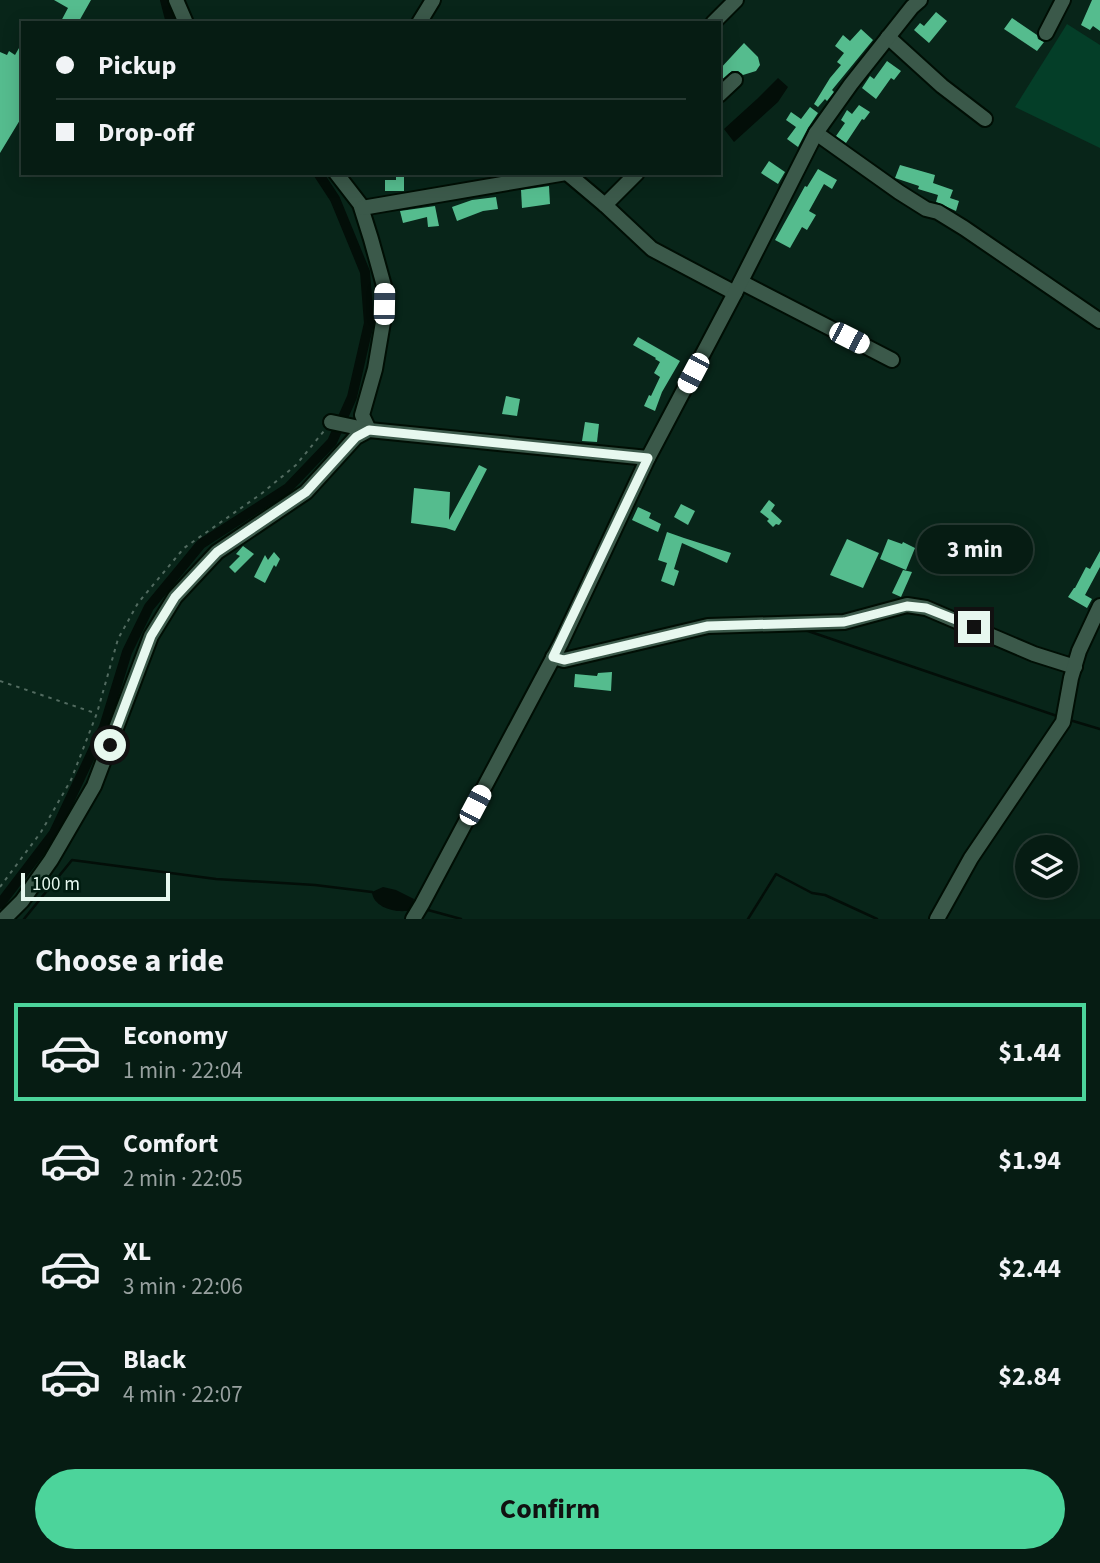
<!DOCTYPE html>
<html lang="en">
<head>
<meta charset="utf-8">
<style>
	body { margin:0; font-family:"Source Sans 3",sans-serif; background:#142921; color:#f1f3f6; height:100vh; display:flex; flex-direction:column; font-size:26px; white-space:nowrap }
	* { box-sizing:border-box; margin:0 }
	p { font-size:23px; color:#98a1a0 }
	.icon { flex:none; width:38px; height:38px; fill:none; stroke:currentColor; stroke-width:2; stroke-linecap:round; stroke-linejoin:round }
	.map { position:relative; height:919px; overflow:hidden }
	.details { display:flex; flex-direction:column; background:#061c13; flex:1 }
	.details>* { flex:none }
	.top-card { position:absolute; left:21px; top:21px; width:700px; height:154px; border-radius:0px; box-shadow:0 4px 18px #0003,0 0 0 2px #273a33; display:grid; align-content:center; height:154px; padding:0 35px; background:#061c13 }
	.fabs { position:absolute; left:1015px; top:835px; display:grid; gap:14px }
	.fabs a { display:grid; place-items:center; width:63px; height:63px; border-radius:50%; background:#061c13; box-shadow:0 4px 18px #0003,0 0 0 2px #273a33; font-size:35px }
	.scale { position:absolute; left:21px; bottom:18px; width:149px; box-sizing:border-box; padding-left:7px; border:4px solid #e7f8ef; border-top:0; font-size:19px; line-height:24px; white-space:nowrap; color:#e7f8ef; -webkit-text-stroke:5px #011c10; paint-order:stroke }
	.end { position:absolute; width:32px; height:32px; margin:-16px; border:9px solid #e7f8ef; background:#111; box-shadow:0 0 0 4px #111 }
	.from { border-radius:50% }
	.bubble { position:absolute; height:49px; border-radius:24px; background:#061c13; box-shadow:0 4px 18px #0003,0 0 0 2px #273a33; font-size:23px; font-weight:700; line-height:49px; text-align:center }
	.car { position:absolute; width:21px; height:42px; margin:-21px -10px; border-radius:9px; box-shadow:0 0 5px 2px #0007; background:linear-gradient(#fff 24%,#345 0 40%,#fff 0 76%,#345 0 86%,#fff 0) }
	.top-card b { display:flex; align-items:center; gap:24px; height:66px; font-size:26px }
	.top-card b+b { border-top:2px solid #273a33 }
	.top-card i { width:18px; height:18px; background:#f1f3f6 }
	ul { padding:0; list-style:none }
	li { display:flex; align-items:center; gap:21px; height:98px; margin:0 14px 10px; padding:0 21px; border:4px solid transparent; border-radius:0px }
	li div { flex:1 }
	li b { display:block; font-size:26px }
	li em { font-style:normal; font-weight:700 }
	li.current { border-color:#4cd49b }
	li>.icon { width:63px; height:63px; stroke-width:1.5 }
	h2 { padding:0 35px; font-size:32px; line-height:84px }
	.button { display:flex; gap:14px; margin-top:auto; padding:14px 35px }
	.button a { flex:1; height:80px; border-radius:42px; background:#4cd49b; color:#111; font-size:28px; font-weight:700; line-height:80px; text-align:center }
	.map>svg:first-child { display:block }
</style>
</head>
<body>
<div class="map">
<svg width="1100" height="919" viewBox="0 0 1100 919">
	<rect width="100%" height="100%" fill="#082519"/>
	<!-- green -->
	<polygon fill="#043e28" points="1067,24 1100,45 1100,148 1015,107"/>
	<!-- water -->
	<g fill="#030e08">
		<polygon points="778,78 788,87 778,102 734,142 724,129 757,99"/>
		<path d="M383 887 396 890 414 899 411 910C398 914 373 908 372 892Z"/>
	</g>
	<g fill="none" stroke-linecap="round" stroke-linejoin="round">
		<!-- stream -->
		<g stroke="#030e08" stroke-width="2.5">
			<polyline points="805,630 1057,716"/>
			<polyline points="1073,721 1100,729"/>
			<polyline points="428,910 461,919"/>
			<polyline points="24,919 72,860 216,879 315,885 372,892"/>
			<polyline points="748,919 776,874 812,893 825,895 877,919"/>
		</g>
		<!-- canal -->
		<g stroke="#030e08" stroke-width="10">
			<polyline points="165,0 171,23"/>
			<polyline points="0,904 54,833 104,727 127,652 149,607 201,544 288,488 332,442 352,397 369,323 365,272 335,199 318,173"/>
		</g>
	</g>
	<!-- building -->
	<g fill="#55bc8e">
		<polygon points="54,0 91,0 78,23 60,23 68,8"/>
		<polygon points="1092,0 1100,0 1100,31 1093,26 1090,30 1081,25"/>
		<polygon points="936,12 947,21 929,43 914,30 920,23 924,26"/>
		<polygon points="1012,18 1037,35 1038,39 1044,42 1037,51 1004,29"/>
		<polygon points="861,29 873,40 832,90 834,92 827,101 825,99 818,107 814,104 830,78 841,65 837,62 844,53 835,46 843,35 850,41"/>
		<polygon points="23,41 23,115 0,153 0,52 7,55 9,51 15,55"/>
		<polygon points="744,43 758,57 760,65 756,71 743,75 738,71 732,71 719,82 719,70"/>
		<polygon points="887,61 901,71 894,80 891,78 876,99 862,88 870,76 874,79"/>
		<polygon points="859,105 870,112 864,120 862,119 846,143 836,136 845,123 841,120 847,110 852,114"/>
		<polygon points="810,107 818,113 808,128 798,147 787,139 796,127 786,120 791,112 801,119"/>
		<polygon points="769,161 785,172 778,184 761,173"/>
		<polygon points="900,165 935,175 933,183 953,190 950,198 959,201 956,211 936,202 938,195 918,189 919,186 895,178"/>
		<polygon points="818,169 837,180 832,189 824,184 809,211 816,215 807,230 802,227 790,248 775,240 805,186 807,187"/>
		<polygon points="396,173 404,173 404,191 385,191 385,180 396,180"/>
		<polygon points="549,186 550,204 522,208 521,190"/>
		<polygon points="496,197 498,209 483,211 457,221 452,207 472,200"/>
		<polygon points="435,206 439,226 428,227 427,217 403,223 400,211"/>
		<polygon points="638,337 680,361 662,392 655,411 644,406 649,395 651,396 660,377 654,373 660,362 655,359 656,358 633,345"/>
		<polygon points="506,396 520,399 517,416 502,414"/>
		<polygon points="585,422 599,424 597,442 582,441"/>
		<polygon points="479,465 487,469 455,531 446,528 411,523 414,488 450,492 449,520"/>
		<polygon points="769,500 775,505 771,511 782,521 779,525 776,524 773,527 767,521 769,519 760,512"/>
		<polygon points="681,504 695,511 688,525 674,517"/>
		<polygon points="638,507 651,513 649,518 661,524 658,532 632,520"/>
		<polygon points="667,532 684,538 683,542 684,538 731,553 727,563 682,543 674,569 679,571 674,586 661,581 667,563 658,560"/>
		<polygon points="847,539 879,553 863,588 830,575"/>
		<polygon points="888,539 902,544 903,542 915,548 906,570 880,559"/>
		<polygon points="243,546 254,554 235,573 229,567 240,556 236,554"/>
		<polygon points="1100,551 1100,567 1085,595 1092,599 1087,608 1068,597 1074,588 1075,588 1086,567 1090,569"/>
		<polygon points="274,552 280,559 276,567 274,565 265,583 254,577 265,555 268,560"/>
		<polygon points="903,570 912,572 901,597 892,593"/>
		<polygon points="612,672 611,691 574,687 575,674 597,676 598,673"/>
	</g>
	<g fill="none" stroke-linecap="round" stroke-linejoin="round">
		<defs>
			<g id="minor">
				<polyline points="176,0 186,23"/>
				<polyline points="419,23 433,0"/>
				<polyline points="713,23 736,0"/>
				<polyline points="1046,33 1063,0"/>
				<polyline points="888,37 942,86 985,119"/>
				<polyline points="719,95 735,80"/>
				<polyline points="816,133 899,192 926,209 938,212 964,228 1100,321"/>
				<polyline points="336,173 360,204 371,239 384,286 383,322 375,369 362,415 369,430"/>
				<polyline points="567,173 605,205 652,249 735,293"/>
				<polyline points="605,205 637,173"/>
				<polyline points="362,208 566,173"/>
				<polyline points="741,282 892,360"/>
				<polyline points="331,422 369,430"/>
				<polyline points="553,657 564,660 708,626 844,622 907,605 926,608 1034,654 1075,667"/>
				<polyline points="4,919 22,901 51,860 94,786 151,636 175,597 217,552 306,492 356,437 369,430 648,458"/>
				<polyline points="413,919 422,904 561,643 648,458 735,293 816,133 851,84 912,7 920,0"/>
				<polyline points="937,919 971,858 1063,722 1071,678 1079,651 1100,606"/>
			</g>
		</defs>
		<!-- minor casing -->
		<use href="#minor" stroke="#000e04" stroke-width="18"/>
		<!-- path -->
		<g stroke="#526b60" stroke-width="2" stroke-dasharray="3.5 5" stroke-linecap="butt">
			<polyline points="0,681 95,713"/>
			<polyline points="0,887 41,832 71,780 97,713 118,639 138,603 184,548 261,494 296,465 324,431"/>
		</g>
		<!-- minor -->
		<use href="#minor" stroke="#3b594a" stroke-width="14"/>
	</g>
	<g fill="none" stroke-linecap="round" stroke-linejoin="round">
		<!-- route -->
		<polyline stroke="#e7f8ef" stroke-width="9" points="110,745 151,636 175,597 217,552 306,492 356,437 369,430 648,458 553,657 564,660 708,626 844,622 907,606 926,608 974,627"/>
	</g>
</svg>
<div class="fabs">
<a><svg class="icon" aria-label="layers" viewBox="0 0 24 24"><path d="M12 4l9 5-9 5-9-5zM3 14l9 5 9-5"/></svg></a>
</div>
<div class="scale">100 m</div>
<i class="end from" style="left:110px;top:745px"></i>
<i class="end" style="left:974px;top:627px"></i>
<div class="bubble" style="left:917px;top:525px;width:116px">3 min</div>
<i class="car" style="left:384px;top:304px;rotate:1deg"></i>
<i class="car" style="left:849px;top:338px;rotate:117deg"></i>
<i class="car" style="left:693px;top:373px;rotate:208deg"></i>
<i class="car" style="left:475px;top:805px;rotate:28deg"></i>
<div class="top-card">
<b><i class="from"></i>Pickup</b>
<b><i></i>Drop-off</b>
</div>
</div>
<section class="details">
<h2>Choose a ride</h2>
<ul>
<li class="current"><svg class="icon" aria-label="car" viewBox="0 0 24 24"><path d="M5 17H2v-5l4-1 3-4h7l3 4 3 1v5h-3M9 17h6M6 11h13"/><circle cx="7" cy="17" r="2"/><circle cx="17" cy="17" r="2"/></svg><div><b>Economy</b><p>1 min · 22:04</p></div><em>$1.44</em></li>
<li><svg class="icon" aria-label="car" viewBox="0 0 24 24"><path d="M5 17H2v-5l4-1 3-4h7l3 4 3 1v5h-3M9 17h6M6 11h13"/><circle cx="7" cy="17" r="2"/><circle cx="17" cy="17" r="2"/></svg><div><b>Comfort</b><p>2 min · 22:05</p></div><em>$1.94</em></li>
<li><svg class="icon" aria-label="car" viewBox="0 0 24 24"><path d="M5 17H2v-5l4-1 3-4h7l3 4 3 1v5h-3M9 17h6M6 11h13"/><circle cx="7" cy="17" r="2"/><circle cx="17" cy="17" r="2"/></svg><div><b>XL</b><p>3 min · 22:06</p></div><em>$2.44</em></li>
<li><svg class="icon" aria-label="car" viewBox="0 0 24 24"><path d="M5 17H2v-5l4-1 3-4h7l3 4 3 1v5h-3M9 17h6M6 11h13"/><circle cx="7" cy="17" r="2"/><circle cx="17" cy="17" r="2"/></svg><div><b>Black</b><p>4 min · 22:07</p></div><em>$2.84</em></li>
</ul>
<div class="button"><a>Confirm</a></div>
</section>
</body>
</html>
